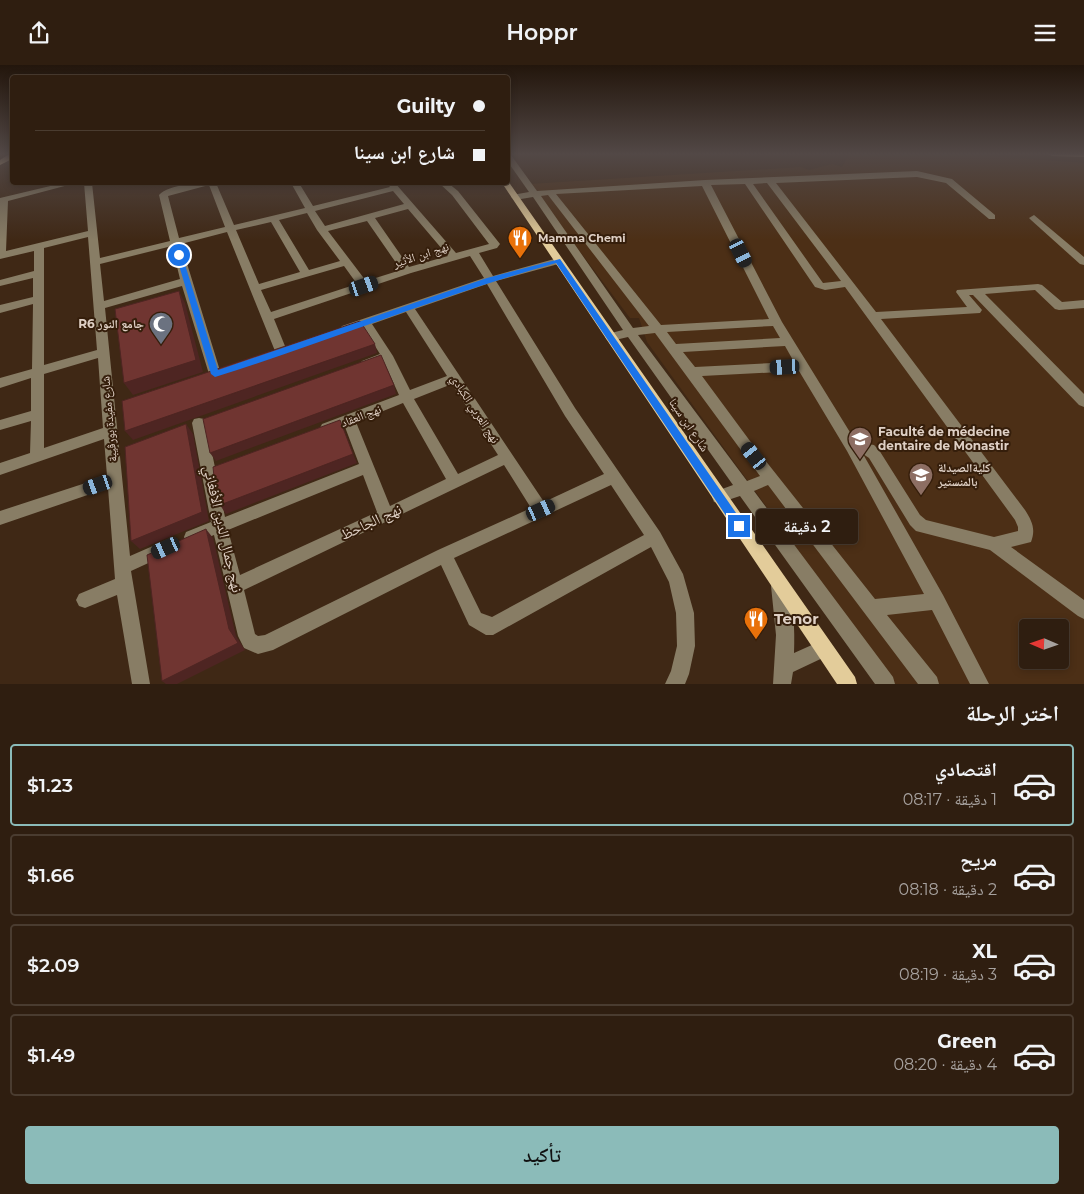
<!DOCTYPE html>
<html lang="ar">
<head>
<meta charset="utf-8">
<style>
	body { margin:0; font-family:Montserrat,"Noto Naskh Arabic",sans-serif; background:#3b2b1e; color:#f1f3f6; direction:rtl; height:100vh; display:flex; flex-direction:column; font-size:19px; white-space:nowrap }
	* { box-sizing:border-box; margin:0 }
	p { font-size:16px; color:#a7a29f }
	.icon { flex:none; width:28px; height:28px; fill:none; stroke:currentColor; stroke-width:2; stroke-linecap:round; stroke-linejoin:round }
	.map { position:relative; height:619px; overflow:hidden; direction:ltr }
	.sheet { display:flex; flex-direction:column; background:#2f1e10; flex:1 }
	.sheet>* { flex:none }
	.banner { position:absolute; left:10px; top:10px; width:500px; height:110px; border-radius:5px; box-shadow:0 2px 8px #0003,0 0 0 1px #4a3c30; direction:rtl; display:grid; align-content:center; height:110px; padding:0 25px; background:#2f1e10 }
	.needle { width:32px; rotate:272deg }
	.fabs { position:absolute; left:1019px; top:554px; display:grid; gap:10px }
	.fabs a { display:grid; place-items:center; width:50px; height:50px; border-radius:5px; background:#2f1e10; box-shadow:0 2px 8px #0003,0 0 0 1px #4a3c30; font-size:25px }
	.end { position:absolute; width:22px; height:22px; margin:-11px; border:6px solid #1a73e8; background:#fff; box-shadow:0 0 0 2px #fff }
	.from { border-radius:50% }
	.bubble { position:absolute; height:35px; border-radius:5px; background:#2f1e10; box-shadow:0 2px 8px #0003,0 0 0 1px #4a3c30; font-size:16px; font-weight:600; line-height:35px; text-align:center; direction:rtl }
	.car { position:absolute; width:15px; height:30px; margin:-15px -8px; border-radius:6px; box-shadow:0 0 4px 1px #0007; background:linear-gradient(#222 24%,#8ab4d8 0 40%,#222 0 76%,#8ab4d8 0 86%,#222 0) }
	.banner b { display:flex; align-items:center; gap:18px; height:48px; font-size:19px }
	.banner b+b { border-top:1px solid #4a3c30 }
	.banner i { width:12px; height:12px; background:#f1f3f6 }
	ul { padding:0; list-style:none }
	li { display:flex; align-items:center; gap:15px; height:82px; margin:0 10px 8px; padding:0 15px; border:2px solid #4a3c30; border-radius:5px }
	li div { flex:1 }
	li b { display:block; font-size:19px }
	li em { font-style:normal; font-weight:600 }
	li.active { border-color:#8bbbb9 }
	li>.icon { width:45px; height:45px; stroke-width:1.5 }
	h2 { padding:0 25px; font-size:22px; line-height:60px }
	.action { display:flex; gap:10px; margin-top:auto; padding:10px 25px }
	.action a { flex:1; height:58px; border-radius:5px; background:#8bbbb9; color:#111; font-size:20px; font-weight:600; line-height:58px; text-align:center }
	header { display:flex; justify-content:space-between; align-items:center; height:65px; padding:0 25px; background:#2f1e10; font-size:22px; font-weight:600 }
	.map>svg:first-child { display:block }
</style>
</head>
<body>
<header><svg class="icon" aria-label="menu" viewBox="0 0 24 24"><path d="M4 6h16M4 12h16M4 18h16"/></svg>Hoppr<svg class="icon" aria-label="share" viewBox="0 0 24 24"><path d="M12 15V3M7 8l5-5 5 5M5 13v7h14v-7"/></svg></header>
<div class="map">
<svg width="1084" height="619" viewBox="0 0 1084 619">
	<rect width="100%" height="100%" fill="#3f2815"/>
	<!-- built -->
	<path fill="#4c2f16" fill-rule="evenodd" d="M849 89H963L1084 98V619H895L647 277 639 253H630L529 119 801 102 809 105 832 99 842 102ZM1028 562H1060V595H1028Z"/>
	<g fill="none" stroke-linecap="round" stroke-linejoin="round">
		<!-- minor -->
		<g fill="#887d65" fill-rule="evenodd">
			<path d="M508 90H511L537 126 705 115 917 106 952 114 995 150V154H989L946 118 917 112 776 118 876 247 967 242 956 227 957 225 1038 219 1042 220 1062 237 1084 235V243L1059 245 1055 244 1035 225 985 229 1084 329V342L1079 340 973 230H969L982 245 980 248 881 254 1025 445C1032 456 1036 464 1031 477L1011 482 1084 535V554L1078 551 990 485 916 466 910 460 869 393 863 389 943 530 989 619H970L932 545 887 550 937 612 939 619H918L768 420 754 426 893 612 895 619H875L740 431 719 438 714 437 712 432 714 427 733 420 628 272 611 276 607 275 605 272 607 269 623 265 533 132 515 135 511 132 512 130 529 127 508 97ZM767 118 841 216 823 218 753 119ZM745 119 815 222 825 225 845 222 1015 455 1018 462V466L994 472 926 455 920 450 879 385 874 380 856 377 782 257 711 120ZM702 121 769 254 661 260 556 129ZM548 130 649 261 633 263 541 131ZM773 261 780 273 676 279 667 267ZM655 268 760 411 747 416 638 270ZM785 281 794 297 695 302 683 287ZM799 306 847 386 924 529 875 534 750 376 702 311Z"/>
			<path d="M63 118H76L8 136 6 186 88 166 84 118H92L100 193 170 176 159 130C169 119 201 118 216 118L234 160 305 143 291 118H299L313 141 390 122 387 118H395L456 188 489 179 452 130 439 118H448L458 126 500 179 497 183 479 188 493 211 558 193 562 194V198L496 216 575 343 660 467 683 509 694 548 695 581 689 609 685 619H665L671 606 677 581 676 548 669 517 651 482 493 570H486L469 560 441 500 273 585 258 589 244 583 238 571 214 470 192 479 186 477 184 472 186 467 211 457 192 358 194 354 199 353 204 354 206 358 225 452 359 399 345 362 327 368 322 367 320 363 322 359 399 330 384 297 366 303 360 299 362 296 380 289 363 262 346 268 340 264 342 261 484 213 470 191 411 208 274 254 287 286 281 290 275 286 227 167 181 179 221 309 219 312H211L209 309 182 221 105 243 130 491 162 477 168 479 170 484 168 489 131 506 150 619H132L117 530 85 543 79 541 76 535 79 529 115 514 108 423 0 460V446L107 411 104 374 0 410V398L30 388 31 356 0 365V355L31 346V313L0 323V313L32 304 33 239 0 248V240L33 232V213L0 221V215L34 206V186L0 194V133ZM209 120 225 162 179 173 168 131ZM393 126 404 139 325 161 315 146ZM408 144 448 191 409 202 375 153ZM307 148 317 165 340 196 309 205 279 155ZM367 156 401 205 366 216 328 166ZM271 157 300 207 259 219 236 165ZM88 172 97 285 44 300V183ZM172 181 180 214 104 236 100 199ZM344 201 357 219 271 247 261 225ZM487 219 565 351 604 409 544 437 415 244ZM406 247 447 311 410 325 393 291 372 259ZM98 293 103 363 44 383V309ZM452 319 498 390 458 409 414 334ZM403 338 446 414 390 441 356 357ZM504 400 531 443 438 485 265 570 258 571 255 569 244 525ZM363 410 377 447 240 510 228 465ZM611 420 644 470 492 552 481 548 454 493Z"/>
			<polygon points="1034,150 1084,192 1084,200 1080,199 1031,155 1029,153"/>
			<path d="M779 513 785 515C794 537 795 564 794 588L823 575 829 578 832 584 829 590 793 607 791 619H773L776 570 771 521 773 515Z"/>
		</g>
		<!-- major -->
		<g fill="#e3cc9a" fill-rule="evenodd">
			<polygon points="9,89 12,89 12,94 0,100 0,95"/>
			<polygon points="1048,89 1084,89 1084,92 1052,91"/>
			<polygon points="508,116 855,612 857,619 837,619 502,118 508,118"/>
		</g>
	</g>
	<!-- shaded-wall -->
	<g fill="#4e2522">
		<polygon points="179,226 185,238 203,307 133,330 124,318"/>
		<polygon points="375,279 377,288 133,375 125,366"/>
		<polygon points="394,320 396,329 216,396 210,388"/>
		<polygon points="186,359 193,369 209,456 140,484 131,476"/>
		<polygon points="353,389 357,398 226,449 220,440"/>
		<polygon points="206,464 213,473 236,571 245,585 177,619 166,619 162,616 229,564"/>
	</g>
	<!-- building -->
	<g fill="#703531" stroke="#4e2522">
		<polygon points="179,226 196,295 124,318 115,244"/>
		<polygon points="360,256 375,279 125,366 122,336"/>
		<polygon points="381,290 394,320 210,388 203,354"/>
		<polygon points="340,355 353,389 220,440 215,422 213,402"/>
		<polygon points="186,359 202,447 131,476 125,382"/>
		<polygon points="206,464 229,564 238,578 162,616 147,490"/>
	</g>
	<!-- sky -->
	<linearGradient id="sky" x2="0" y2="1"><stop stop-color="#23160c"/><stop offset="0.51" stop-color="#524846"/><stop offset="1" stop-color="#524846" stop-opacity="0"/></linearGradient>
	<rect width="1084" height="175" fill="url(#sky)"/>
	<!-- route -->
	<path fill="#1a73e8" d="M179 188 182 190 218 305 487 213 560 194 743 458V464H735L556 198C441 230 330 276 215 312L211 309 176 190Z"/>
	<!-- icons -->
	<defs>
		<symbol id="restaurant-pin" viewBox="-11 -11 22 30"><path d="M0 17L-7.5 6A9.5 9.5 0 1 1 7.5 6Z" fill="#e8710a" stroke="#351e0b"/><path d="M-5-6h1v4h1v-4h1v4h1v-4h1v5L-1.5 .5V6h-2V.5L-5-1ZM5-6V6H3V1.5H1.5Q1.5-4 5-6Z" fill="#fff"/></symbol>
		<symbol id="mosque-pin" viewBox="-11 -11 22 30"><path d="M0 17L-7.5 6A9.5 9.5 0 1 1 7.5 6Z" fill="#6b7280" stroke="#351e0b"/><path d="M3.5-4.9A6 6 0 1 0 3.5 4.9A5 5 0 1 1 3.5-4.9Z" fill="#fff"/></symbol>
		<symbol id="university-pin" viewBox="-11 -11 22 30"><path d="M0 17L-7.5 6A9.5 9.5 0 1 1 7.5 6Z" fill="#8d6e63" stroke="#351e0b"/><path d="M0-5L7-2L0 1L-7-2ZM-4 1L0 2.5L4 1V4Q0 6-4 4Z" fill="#fff"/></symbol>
	</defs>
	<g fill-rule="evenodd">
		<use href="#restaurant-pin" x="506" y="159" width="28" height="38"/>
		<use href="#mosque-pin" x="147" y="245" width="28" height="38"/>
		<use href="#university-pin" x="846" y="360" width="28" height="38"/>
		<use href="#university-pin" x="907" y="396" width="28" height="38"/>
		<use href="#restaurant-pin" x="742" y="540" width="28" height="38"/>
	</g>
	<g text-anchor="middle" stroke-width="4" stroke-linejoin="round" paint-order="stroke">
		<!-- far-poi labels -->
		<g font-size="11" font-weight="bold" fill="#dfd0c5" stroke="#351e0b" text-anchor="start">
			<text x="538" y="177">Mamma Chemi</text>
		</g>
		<!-- street labels -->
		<g font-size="12" fill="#dfd0c5" stroke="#351e0b">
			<text transform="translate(421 190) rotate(-18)" y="4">نهج ابن الأثير</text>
			<text transform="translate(475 344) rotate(57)" y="4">نهج العربي الكبادي</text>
			<text transform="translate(361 351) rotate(-21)" y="4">نهج العقاد</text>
			<text transform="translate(109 354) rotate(-95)" y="4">شارع مفيدة بورڨيبة</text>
			<text transform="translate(689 360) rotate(56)" y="4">شارع ابن سينا</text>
		</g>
		<!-- poi labels -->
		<g font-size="12" font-weight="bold" fill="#dfd0c5" stroke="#351e0b" text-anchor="start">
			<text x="144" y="263" text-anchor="end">R6 جامع النور</text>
			<text x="878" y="371">Faculté de médecine<tspan x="878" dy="14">dentaire de Monastir</tspan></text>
			<text x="938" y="407">كليةالصيدلة<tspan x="938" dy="14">بالمنستير</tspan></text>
		</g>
		<!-- near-street labels -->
		<g font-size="15" fill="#dfd0c5" stroke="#351e0b">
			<text transform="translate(371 457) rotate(-25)" y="5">نهج الجاحظ</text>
			<text transform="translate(223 464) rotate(77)" y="5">نهج جمال الدين الأفغاني</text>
		</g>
		<!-- near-poi labels -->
		<g font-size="15" font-weight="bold" fill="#dfd0c5" stroke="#351e0b" text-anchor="start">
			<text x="774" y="559">Tenor</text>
		</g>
	</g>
</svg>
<div class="fabs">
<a><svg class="needle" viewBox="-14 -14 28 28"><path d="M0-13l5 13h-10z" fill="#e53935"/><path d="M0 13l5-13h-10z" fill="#a7a29f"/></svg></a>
</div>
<i class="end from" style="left:179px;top:190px"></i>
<i class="end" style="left:739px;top:461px"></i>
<div class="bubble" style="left:756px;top:444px;width:102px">2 دقيقة</div>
<i class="car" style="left:741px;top:188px;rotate:153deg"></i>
<i class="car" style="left:364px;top:221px;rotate:71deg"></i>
<i class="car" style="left:785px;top:302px;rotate:267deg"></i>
<i class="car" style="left:754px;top:391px;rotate:322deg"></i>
<i class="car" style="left:98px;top:420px;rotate:251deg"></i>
<i class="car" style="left:541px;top:445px;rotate:66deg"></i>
<i class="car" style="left:166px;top:483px;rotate:246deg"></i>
<div class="banner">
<b><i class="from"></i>Guilty</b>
<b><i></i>شارع ابن سينا</b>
</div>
</div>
<section class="sheet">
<h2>اختر الرحلة</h2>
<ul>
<li class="active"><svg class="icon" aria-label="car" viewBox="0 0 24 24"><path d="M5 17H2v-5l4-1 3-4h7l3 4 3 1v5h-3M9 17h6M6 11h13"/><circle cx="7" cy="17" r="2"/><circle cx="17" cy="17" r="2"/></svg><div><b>اقتصادي</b><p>1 دقيقة · 08:17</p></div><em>$1.23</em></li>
<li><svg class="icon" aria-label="car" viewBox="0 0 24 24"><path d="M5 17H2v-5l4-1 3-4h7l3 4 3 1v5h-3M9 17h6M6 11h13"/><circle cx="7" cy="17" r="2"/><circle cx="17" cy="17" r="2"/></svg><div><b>مريح</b><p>2 دقيقة · 08:18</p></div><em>$1.66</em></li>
<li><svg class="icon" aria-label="car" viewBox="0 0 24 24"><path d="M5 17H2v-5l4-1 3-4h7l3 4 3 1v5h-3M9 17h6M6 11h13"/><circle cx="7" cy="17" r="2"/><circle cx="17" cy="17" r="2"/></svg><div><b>XL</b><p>3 دقيقة · 08:19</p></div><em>$2.09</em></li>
<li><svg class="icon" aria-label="car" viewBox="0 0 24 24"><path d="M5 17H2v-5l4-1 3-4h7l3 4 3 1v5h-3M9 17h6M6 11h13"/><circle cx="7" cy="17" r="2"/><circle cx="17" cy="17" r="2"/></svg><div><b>Green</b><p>4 دقيقة · 08:20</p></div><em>$1.49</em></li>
</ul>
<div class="action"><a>تأكيد</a></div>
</section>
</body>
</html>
